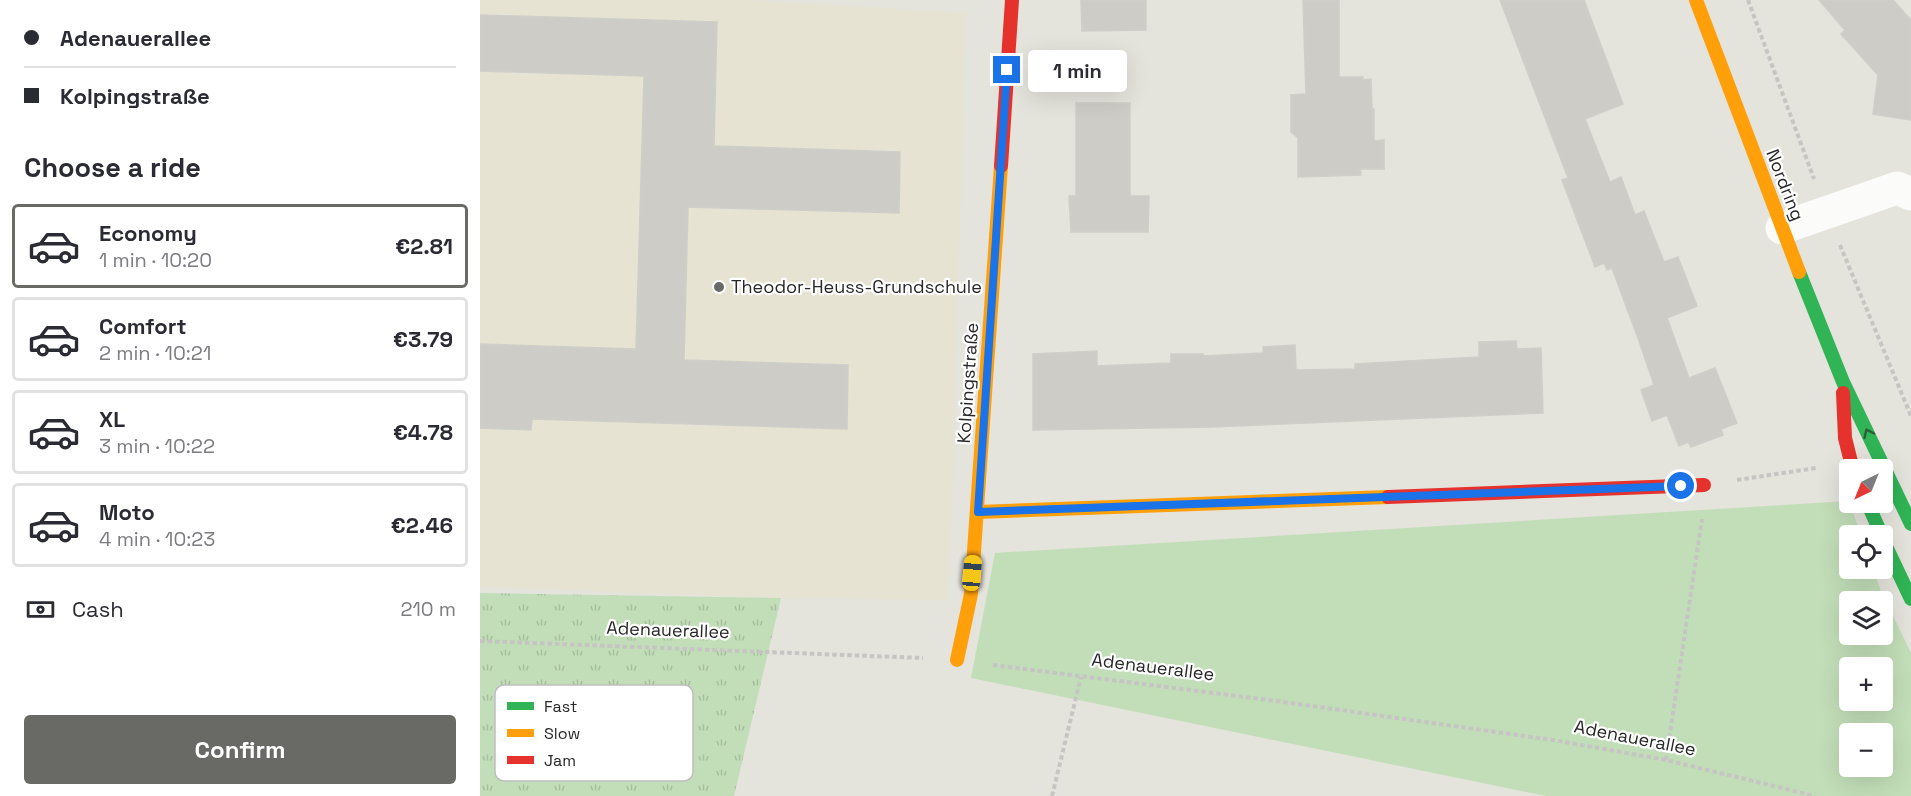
<!DOCTYPE html>
<html lang="en">
<head>
<meta charset="utf-8">
<style>
	body { margin:0; font-family:"Space Grotesk",sans-serif; background:#f7f7f7; color:#2b2b33; height:100vh; display:flex; flex-direction:column; font-size:22px; white-space:nowrap }
	* { box-sizing:border-box; margin:0 }
	p { font-size:20px; color:#7c7c81 }
	.icon { flex:none; width:33px; height:33px; fill:none; stroke:currentColor; stroke-width:2; stroke-linecap:round; stroke-linejoin:round }
	.map { position:relative; flex:1; overflow:hidden }
	.drawer { display:flex; flex-direction:column; background:#fff; width:480px }
	.drawer>* { flex:none }
	.hud { display:grid; align-content:center; height:132px; padding:0 24px; background:#fff }
	.needle { width:39px; rotate:223deg }
	.tools { position:absolute; left:1359px; top:459px; display:grid; gap:12px }
	.tools a { display:grid; place-items:center; width:54px; height:54px; border-radius:6px; background:#fff; box-shadow:0 6px 24px #0002; font-size:30px }
	.end { position:absolute; width:27px; height:27px; margin:-14px; border:8px solid #1a73e8; background:#fff; box-shadow:0 0 0 3px #fff }
	.from { border-radius:50% }
	.bubble { position:absolute; height:42px; border-radius:6px; background:#fff; box-shadow:0 6px 24px #0002; font-size:20px; font-weight:700; line-height:42px; text-align:center }
	.car { position:absolute; width:18px; height:36px; margin:-18px -9px; border-radius:8px; box-shadow:0 0 4px 2px #0007; background:linear-gradient(#f5c518 24%,#345 0 40%,#f5c518 0 76%,#345 0 86%,#f5c518 0) }
	.hud b { display:flex; align-items:center; gap:21px; height:57px; font-size:22px }
	.hud b+b { border-top:2px solid #e1e1e2 }
	.hud i { width:15px; height:15px; background:#2b2b33 }
	ul { padding:0; list-style:none }
	li { display:flex; align-items:center; gap:18px; height:84px; margin:0 12px 9px; padding:0 12px; border:3px solid #e1e1e2; border-radius:6px }
	li div { flex:1 }
	li b { display:block; font-size:22px }
	li em { font-style:normal; font-weight:700 }
	li.on { border-color:#696966 }
	li>.icon { width:54px; height:54px; stroke-width:1.5 }
	h2 { padding:0 24px; font-size:27px; line-height:72px }
	.pay { display:flex; align-items:center; gap:15px; height:66px; padding:0 24px; font-size:22px }
	.pay p { margin-inline-start:auto }
	.button { display:flex; gap:12px; margin-top:auto; padding:12px 24px }
	.button a { flex:1; height:69px; border-radius:6px; background:#696966; color:#fff; font-size:24px; font-weight:700; line-height:69px; text-align:center }
	main { display:flex; flex:1; min-height:0 }
	.map>svg:first-child { display:block }
</style>
</head>
<body>
<main>
<section class="drawer">
<div class="hud">
<b><i class="from"></i>Adenauerallee</b>
<b><i></i>Kolpingstraße</b>
</div>
<h2>Choose a ride</h2>
<ul>
<li class="on"><svg class="icon" aria-label="car" viewBox="0 0 24 24"><path d="M5 17H2v-5l4-1 3-4h7l3 4 3 1v5h-3M9 17h6M6 11h13"/><circle cx="7" cy="17" r="2"/><circle cx="17" cy="17" r="2"/></svg><div><b>Economy</b><p>1 min · 10:20</p></div><em>€2.81</em></li>
<li><svg class="icon" aria-label="car" viewBox="0 0 24 24"><path d="M5 17H2v-5l4-1 3-4h7l3 4 3 1v5h-3M9 17h6M6 11h13"/><circle cx="7" cy="17" r="2"/><circle cx="17" cy="17" r="2"/></svg><div><b>Comfort</b><p>2 min · 10:21</p></div><em>€3.79</em></li>
<li><svg class="icon" aria-label="car" viewBox="0 0 24 24"><path d="M5 17H2v-5l4-1 3-4h7l3 4 3 1v5h-3M9 17h6M6 11h13"/><circle cx="7" cy="17" r="2"/><circle cx="17" cy="17" r="2"/></svg><div><b>XL</b><p>3 min · 10:22</p></div><em>€4.78</em></li>
<li><svg class="icon" aria-label="car" viewBox="0 0 24 24"><path d="M5 17H2v-5l4-1 3-4h7l3 4 3 1v5h-3M9 17h6M6 11h13"/><circle cx="7" cy="17" r="2"/><circle cx="17" cy="17" r="2"/></svg><div><b>Moto</b><p>4 min · 10:23</p></div><em>€2.46</em></li>
</ul>
<div class="pay"><svg class="icon" aria-label="cash" viewBox="0 0 24 24"><path d="M3 7h18v10H3z"/><circle cx="12" cy="12" r="2"/></svg>Cash<p>210 m</p></div>
<div class="button"><a>Confirm</a></div>
</section>
<div class="map">
<svg width="1431" height="796" viewBox="0 0 1431 796">
	<defs>
		<pattern id="grass-tufts" width="24" height="20" patternUnits="userSpaceOnUse" patternTransform="scale(1.5)"><rect width="24" height="20" fill="#c2deb8"/><path d="M3 7l-1-3M5 7V3M7 7l1-3M15 17l-1-3M17 17v-4M19 17l1-3" fill="none" stroke="#a7be9e"/></pattern>
	</defs>
	<rect width="100%" height="100%" fill="#e4e3dc"/>
	<!-- education -->
	<polygon fill="#e6e3d2" points="0,0 269,0 486,13 470,561 467,600 301,598 0,587"/>
	<!-- grass -->
	<polygon fill="url(#grass-tufts)" points="0,593 301,598 254,796 0,796"/>
	<!-- park -->
	<path fill="#c2deb8" fill-rule="evenodd" d="M1369 501 1381 535 1370 536V568L1393 569 1401 591 1431 653V796H1066L491 678 515 553ZM1370 602H1402V634H1370ZM1370 668H1402V700H1370ZM1370 734H1402V766H1370Z"/>
	<!-- building -->
	<g fill="#cdccc7" stroke="#cfcec9" stroke-width="1.5">
		<polygon points="601,0 666,0 666,30 602,31"/>
		<polygon points="823,0 859,0 859,77 883,77 882,80 891,79 892,109 894,109 894,141 904,140 904,169 880,169 881,175 818,177 818,138 811,132 811,95 826,94"/>
		<polygon points="1020,0 1104,0 1143,104 1105,119 1130,182 1141,177 1155,215 1164,211 1184,262 1198,257 1217,306 1187,318 1209,378 1235,368 1257,423 1241,429 1243,435 1211,447 1208,442 1199,446 1187,415 1172,421 1161,390 1174,385 1159,341 1132,268 1127,270 1124,263 1115,267 1082,180 1088,178"/>
		<polygon points="1339,0 1413,0 1431,20 1431,120 1393,114 1398,75 1361,34 1365,30"/>
		<polygon points="0,15 237,22 234,146 420,152 419,213 208,207 204,360 368,365 367,429 52,419 51,430 0,428 0,344 156,349 164,76 0,71"/>
		<polygon points="596,103 650,103 650,196 669,196 668,232 591,232 589,196 596,196"/>
		<polygon points="1036,341 1037,349 1061,348 1063,413 732,427 553,430 553,354 617,351 617,366 691,363 691,354 723,354 723,356 783,353 783,347 815,345 816,370 875,369 875,364 999,357 999,342"/>
	</g>
	<g fill="none" stroke-linecap="round" stroke-linejoin="round">
		<!-- path -->
		<g stroke="#c6c5c4" stroke-width="4" stroke-dasharray="4.5 3" stroke-linecap="butt">
			<polyline points="1268,0 1334,179"/>
			<polyline points="1360,245 1431,416"/>
			<polyline points="1257,480 1336,468"/>
			<polyline points="0,641 443,658"/>
			<polyline points="513,665 789,700 1073,740 1186,760 1335,796"/>
			<polyline points="1186,760 1222,519"/>
			<polyline points="572,796 601,677"/>
		</g>
		<!-- street -->
		<polyline stroke="#fbfbfa" stroke-width="33" points="1302,228 1417,188 1431,194"/>
		<!-- fast -->
		<g stroke="#30b455" stroke-width="14">
			<polyline points="1319,272 1363,382 1431,524"/>
			<polyline points="1387,502 1402,536"/>
			<polyline points="1402,538 1431,599"/>
		</g>
		<!-- slow -->
		<g stroke="#ff9f0a" stroke-width="14">
			<polyline points="1216,0 1319,272"/>
			<polyline points="498,512 908,497"/>
			<polyline points="477,660 491,594 521,166"/>
		</g>
		<!-- jam -->
		<g stroke="#e5322d" stroke-width="14">
			<polyline points="521,166 532,0"/>
			<polyline points="1363,393 1365,438 1373,470"/>
			<polyline points="908,497 1224,485"/>
		</g>
	</g>
	<!-- one-way arrows -->
	<defs><path id="oneway-chevron" d="M-2-3.5L2.5 0L-2 3.5" fill="none" stroke-width="1.6" stroke-linecap="round" stroke-linejoin="round" transform="scale(1.5)"/></defs>
	<use stroke="#2b5f39" href="#oneway-chevron" transform="translate(1388 433) rotate(-115)"/>
	<g fill="none" stroke-linecap="round" stroke-linejoin="round">
		<!-- route -->
		<polyline stroke="#1a73e8" stroke-width="8" points="527,70 498,512 1201,486"/>
	</g>
	<!-- markers -->
	<circle fill="#696966" stroke="#fff" stroke-width="2" cx="239" cy="287" r="6"/>
	<g text-anchor="middle" stroke-width="4.5" stroke-linejoin="round" paint-order="stroke">
		<!-- street labels -->
		<g font-size="18" fill="#272727" stroke="#fff">
			<text transform="translate(1305 185) rotate(69)" y="6">Nordring</text>
			<text transform="translate(488 383) rotate(-86)" y="6">Kolpingstraße</text>
			<text transform="translate(188 630) rotate(2)" y="6">Adenauerallee</text>
			<text transform="translate(673 667) rotate(7)" y="6">Adenauerallee</text>
			<text transform="translate(1155 738) rotate(11)" y="6">Adenauerallee</text>
		</g>
		<!-- poi labels -->
		<g font-size="18" fill="#272727" stroke="#fff" text-anchor="start">
			<text x="251" y="293">Theodor-Heuss-Grundschule</text>
		</g>
	</g>
	<!-- legend -->
	<rect x="15" y="685" width="198" height="96" rx="9" fill="#fff" stroke="#bebebe" stroke-width="1.5"/>
	<rect x="27" y="702" width="27" height="8" fill="#30b455"/>
	<rect x="27" y="729" width="27" height="8" fill="#ff9f0a"/>
	<rect x="27" y="756" width="27" height="8" fill="#e5322d"/>
	<g font-size="16" fill="#272727">
		<text x="64" y="712">Fast</text>
		<text x="64" y="739">Slow</text>
		<text x="64" y="766">Jam</text>
	</g>
</svg>
<div class="tools">
<a><svg class="needle" viewBox="-14 -14 28 28"><path d="M0-13l5 13h-10z" fill="#e53935"/><path d="M0 13l5-13h-10z" fill="#7c7c81"/></svg></a>
<a><svg class="icon" aria-label="locate" viewBox="0 0 24 24"><circle cx="12" cy="12" r="6"/><path d="M12 2v4M12 18v4M2 12h4M18 12h4"/></svg></a>
<a><svg class="icon" aria-label="layers" viewBox="0 0 24 24"><path d="M12 4l9 5-9 5-9-5zM3 14l9 5 9-5"/></svg></a>
<a>+</a>
<a>−</a>
</div>
<i class="end from" style="left:1201px;top:486px"></i>
<i class="end" style="left:527px;top:70px"></i>
<div class="bubble" style="left:548px;top:50px;width:99px">1 min</div>
<i class="car" style="left:492px;top:573px;rotate:5deg"></i>
</div>
</main>
</body>
</html>
